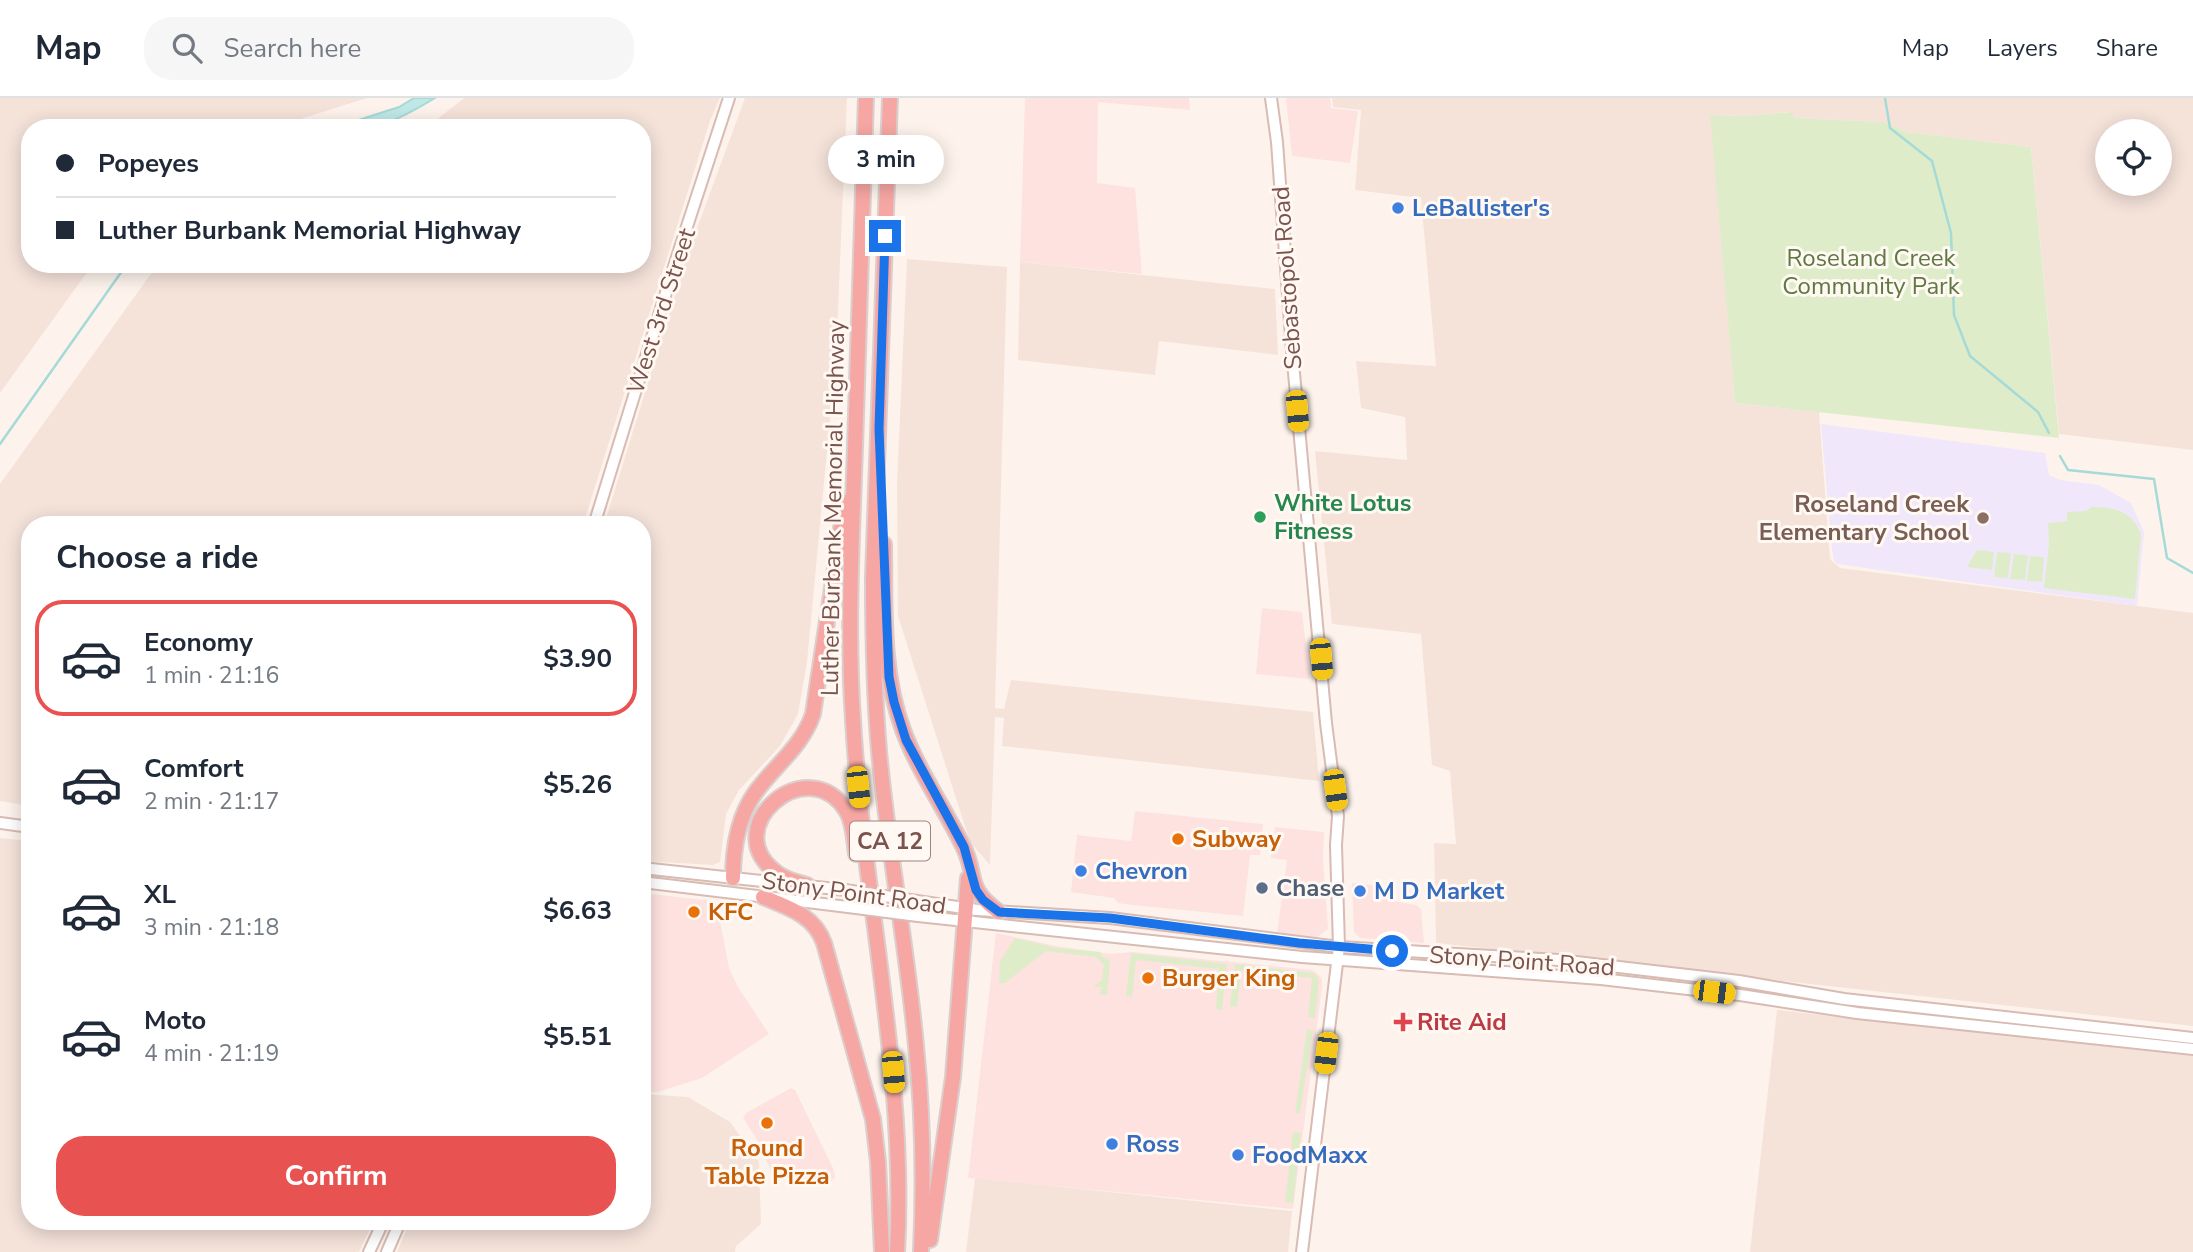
<!DOCTYPE html>
<html lang="en">
<head>
<meta charset="utf-8">
<style>
	body { margin:0; font-family:"Nunito Sans",sans-serif; background:#f6f6f7; color:#1f2937; height:100vh; display:flex; flex-direction:column; font-size:26px; white-space:nowrap }
	* { box-sizing:border-box; margin:0 }
	p { font-size:23px; color:#747a83 }
	.icon { flex:none; width:38px; height:38px; fill:none; stroke:currentColor; stroke-width:2; stroke-linecap:round; stroke-linejoin:round }
	.map { position:relative; flex:1; overflow:hidden }
	.panel { position:absolute; left:21px; top:418px; width:630px; height:714px; display:flex; flex-direction:column; background:#fff; border-radius:28px; box-shadow:0 4px 18px #0003 }
	.panel>* { flex:none }
	.hud { position:absolute; left:21px; top:21px; width:630px; height:154px; border-radius:28px; box-shadow:0 4px 18px #0003; display:grid; align-content:center; height:154px; padding:0 35px; background:#fff }
	.fabs { position:absolute; left:2095px; top:21px; display:grid; gap:14px }
	.fabs a { display:grid; place-items:center; width:77px; height:77px; border-radius:50%; background:#fff; box-shadow:0 4px 18px #0003; font-size:35px }
	.end { position:absolute; width:32px; height:32px; margin:-16px; border:9px solid #1a73e8; background:#fff; box-shadow:0 0 0 4px #fff }
	.from { border-radius:50% }
	.bubble { position:absolute; height:49px; border-radius:24px; background:#fff; box-shadow:0 4px 18px #0003; font-size:23px; font-weight:700; line-height:49px; text-align:center }
	.car { position:absolute; width:21px; height:42px; margin:-21px -10px; border-radius:9px; box-shadow:0 0 5px 2px #0007; background:linear-gradient(#f5c518 24%,#345 0 40%,#f5c518 0 76%,#345 0 86%,#f5c518 0) }
	.hud b { display:flex; align-items:center; gap:24px; height:66px; font-size:26px }
	.hud b+b { border-top:2px solid #e0e1e3 }
	.hud i { width:18px; height:18px; background:#1f2937 }
	ul { padding:0; list-style:none }
	li { display:flex; align-items:center; gap:21px; height:116px; margin:0 14px 10px; padding:0 21px; border:4px solid transparent; border-radius:28px }
	li div { flex:1 }
	li b { display:block; font-size:26px }
	li em { font-style:normal; font-weight:700 }
	li.on { border-color:#e85250 }
	li>.icon { width:63px; height:63px; stroke-width:1.5 }
	h2 { padding:0 35px; font-size:32px; line-height:84px }
	.primary-button { display:flex; gap:14px; margin-top:auto; padding:14px 35px }
	.primary-button a { flex:1; height:80px; border-radius:28px; background:#e85250; color:#fff; font-size:28px; font-weight:700; line-height:80px; text-align:center }
	header { display:flex; align-items:center; gap:42px; box-sizing:border-box; height:98px; padding:0 35px; background:#fff; border-bottom:2px solid #e0e1e3 }
	header strong { font-size:33px }
	nav { display:flex; gap:38px; margin-inline-start:auto; font-size:24px }
	.search { width:490px; height:63px; background:#f6f6f7; display:flex; align-items:center; gap:18px; box-sizing:border-box; padding:0 24px; border-radius:28px; color:#747a83; font-size:26px }
	.map>svg:first-child { display:block }
</style>
</head>
<body>
<header>
<strong>Map</strong>
<div class="search"><svg class="icon" aria-label="search" viewBox="0 0 24 24"><circle cx="10" cy="10" r="6"/><path d="M15 15l6 6"/></svg>Search here</div>
<nav><a>Map</a><a>Layers</a><a>Share</a></nav>
</header>
<div class="map">
<svg width="2193" height="1154" viewBox="0 0 2193 1154">
	<rect width="100%" height="100%" fill="#fdf3ec"/>
	<!-- residential -->
	<g fill="#f5e3da" fill-rule="evenodd">
		<polygon points="0,0 367,0 272,30 30,30 30,166 93,166 0,295"/>
		<polygon points="464,0 720,0 710,23 583,427 30,427 30,708 0,703 0,386 158,166 642,166 642,30 426,30"/>
		<polygon points="745,0 847,0 836,258 807,564 798,616 780,648 739,692 726,716 720,764 713,767 642,763 642,663 651,633 642,630 642,427 604,427 689,152"/>
		<path d="M1332 0H2193V352L2059 336 2031 49 1907 34 1884 24 1794 20 1791 14 1743 18 1711 17 1735 305 1819 314 1830 461 1840 470 2193 515V928L1436 845 1434 745 1456 746 1450 673 1432 667 1421 536 1332 526 1315 353 1407 362 1405 319 1361 310 1356 263 1436 268 1421 100 1355 92 1361 12 1333 9ZM2107 33H2160V86H2107Z"/>
		<polygon points="907,161 1007,169 995,610 1004,611 1011,582 1313,614 1319,683 1002,648 1004,620 995,619 990,767 970,744 898,518 897,386"/>
		<polygon points="1020,164 1275,191 1278,257 1159,243 1155,277 1018,262"/>
		<polygon points="0,740 30,743 30,1124 373,1124 359,1154 0,1154"/>
		<polygon points="1777,912 2193,958 2193,1154 1750,1154"/>
		<polygon points="642,996 688,999 730,1024 759,1064 761,1126 736,1148 735,1154 397,1154 410,1124 642,1124"/>
		<polygon points="975,1080 1292,1113 1288,1154 966,1154"/>
	</g>
	<!-- commercial -->
	<g fill="#fde2e0">
		<polygon points="1025,0 1189,0 1190,12 1098,4 1097,85 1135,90 1142,176 1020,164"/>
		<polygon points="1286,0 1330,0 1331,10 1358,13 1350,65 1292,58"/>
		<polygon points="1262,510 1302,514 1310,581 1256,576"/>
		<polygon points="1135,713 1263,726 1260,757 1250,757 1243,818 1132,807 1118,805 1114,800 1071,794 1077,737 1131,743"/>
		<polygon points="1275,729 1324,734 1323,762 1328,831 1317,839 1277,835 1287,762 1271,760"/>
		<polygon points="1352,785 1388,789 1388,802 1416,807 1421,811 1424,845 1360,840 1354,834"/>
		<polygon points="642,795 713,803 717,807 729,870 738,889 769,936 702,980 658,994 642,994"/>
		<polygon points="996,835 1056,848 1111,856 1132,854 1312,872 1318,876 1322,881 1322,889 1293,1111 968,1080"/>
		<polygon points="791,990 795,992 833,1070 835,1079 829,1087 773,1079 761,1048 743,1020 746,1015"/>
	</g>
	<!-- education -->
	<polygon fill="#f0e8fa" points="1821,326 2045,355 2049,377 2060,382 2099,387 2131,405 2144,434 2137,508 1837,466 1834,462 1832,451"/>
	<!-- green -->
	<g fill="#dfecc9">
		<polygon points="1792,14 1794,20 1884,24 1907,34 2031,49 2059,340 1735,305 1710,17 1743,18"/>
		<path d="M2092 409C2115 409 2132 413 2141 436L2135 501 2044 490 2049 446 2048 425 2067 423V414L2086 413Z"/>
		<polygon points="1977,452 1994,454 1992,472 1967,469"/>
		<polygon points="1997,454 2011,455 2008,480 1994,479"/>
		<polygon points="2014,456 2028,457 2025,482 2010,481"/>
		<polygon points="2030,458 2044,459 2042,484 2027,483"/>
		<polygon points="1015,840 1057,850 1101,854 1101,858 1110,862 1107,897 1100,896 1102,889 1093,889 1102,882 1104,867 1096,859 1046,853 1005,885 999,885 1000,863"/>
		<polygon points="1131,855 1227,866 1222,912 1216,911 1219,871 1136,862 1132,899 1126,898"/>
		<polygon points="1235,866 1314,875 1319,882 1315,920 1308,919 1312,880 1241,872 1237,909 1230,908"/>
		<polygon points="1307,931 1313,932 1300,1015 1295,1016"/>
		<polygon points="1293,1034 1301,1035 1293,1105 1285,1104"/>
	</g>
	<!-- water -->
	<path fill="#bfe8e6" stroke="#a5dad7" stroke-width="2" d="M414 0H435C394 25 382 30 334 30L399 9Z"/>
	<g fill="none" stroke-linecap="round" stroke-linejoin="round">
		<!-- stream -->
		<g stroke="#a5dad7" stroke-width="2.5">
			<polyline points="1885,0 1890,30 1932,63 1951,135 1954,217 1970,258 2038,314 2049,335"/>
			<polyline points="0,346 127,166"/>
			<polyline points="2060,358 2068,372 2154,381 2167,460 2193,475"/>
		</g>
		<defs>
			<g id="secondary">
				<polyline points="1271,0 1277,44 1292,253 1326,625 1338,718 1336,747 1339,849 1302,1154"/>
				<polyline points="594,427 677,159 729,0"/>
				<polyline points="0,725 30,729"/>
				<polyline points="642,770 845,792"/>
				<polyline points="642,784 848,809"/>
				<polyline points="917,803 977,812 1110,820 1339,849 1559,862 1739,883 1844,901 2193,940"/>
				<polyline points="918,818 1302,859 1601,881 1740,897 1857,915 2193,951"/>
				<polyline points="369,1154 383,1124"/>
				<polyline points="387,1154 400,1124"/>
			</g>
			<g id="motorway">
				<path d="M866 0C862 116 859 232 855 349 852 440 847 531 853 622 863 800 907 975 897 1154"/>
				<path d="M890 0 873 479C873 537 874 595 879 653 888 752 907 849 916 948 923 1016 924 1085 921 1154"/>
				<path d="M884 446C885 507 881 573 903 632 918 672 943 708 962 746 979 778 963 788 999 814"/>
				<path d="M733 780C733 750 738 719 755 695 774 668 802 649 813 616L845 404"/>
				<path d="M807 787C797 784 786 782 777 775 715 730 809 650 847 714 854 726 854 743 856 756"/>
				<path d="M763 799C789 810 814 817 824 845L873 1021 878 1064 882 1154"/>
				<polyline points="930,1142 953,979 968,780"/>
			</g>
		</defs>
		<!-- secondary casing -->
		<use href="#secondary" stroke="#d8bbb3" stroke-width="14"/>
		<!-- motorway casing -->
		<use href="#motorway" stroke="#dacfcd" stroke-width="18"/>
		<!-- secondary -->
		<use href="#secondary" stroke="#fff" stroke-width="10"/>
		<!-- motorway -->
		<use href="#motorway" stroke="#f7a7a3" stroke-width="14"/>
		<defs>
			<g id="secondary-bridge">
				<polyline points="845,792 917,803"/>
				<polyline points="848,809 918,818"/>
			</g>
		</defs>
		<!-- secondary-bridge casing -->
		<use href="#secondary-bridge" stroke="#d8bbb3" stroke-width="14" stroke-linecap="butt"/>
		<!-- secondary-bridge -->
		<use href="#secondary-bridge" stroke="#fff" stroke-width="10"/>
	</g>
	<g fill="none" stroke-linecap="round" stroke-linejoin="round">
		<!-- route -->
		<polyline stroke="#1a73e8" stroke-width="9" points="885,138 879,331 889,579 894,604 906,642 964,749 976,792 983,802 999,814 1110,820 1299,845 1392,853"/>
	</g>
	<!-- markers -->
	<g fill="#3f7fe0" stroke="#fff8f3" stroke-width="2.5">
		<circle cx="1398" cy="110" r="7"/>
		<circle cx="1081" cy="773" r="7"/>
		<circle cx="1360" cy="793" r="7"/>
		<circle cx="1112" cy="1046" r="7"/>
		<circle cx="1238" cy="1057" r="7"/>
	</g>
	<circle fill="#2e9e5b" stroke="#fff8f3" stroke-width="2.5" cx="1260" cy="419" r="7"/>
	<circle fill="#8d6e63" stroke="#fff8f3" stroke-width="2.5" cx="1983" cy="420" r="7"/>
	<g fill="#e8710a" stroke="#fff8f3" stroke-width="2.5">
		<circle cx="1178" cy="741" r="7"/>
		<circle cx="694" cy="814" r="7"/>
		<circle cx="1148" cy="880" r="7"/>
		<circle cx="767" cy="1025" r="7"/>
	</g>
	<circle fill="#5c6f8a" stroke="#fff8f3" stroke-width="2.5" cx="1262" cy="790" r="7"/>
	<path fill="#e0444e" stroke="#fff8f3" stroke-width="2.5" d="M1399.5 913.5h7v7h7v7h-7v7h-7v-7h-7v-7h7z"/>
	<g text-anchor="middle" stroke-width="6" stroke-linejoin="round" paint-order="stroke">
		<!-- shield labels -->
		<rect fill="#fff8f3" stroke="#a2847f" stroke-width="2" x="850" y="723.5" width="80" height="39" rx="5"/>
		<g font-size="23" font-weight="bold" fill="#7a534d">
			<text x="890" y="751">CA 12</text>
		</g>
		<!-- shop labels -->
		<g font-size="24" font-weight="bold" fill="#366cbe" stroke="#fff8f3" text-anchor="start">
			<text x="1412" y="118">LeBallister's</text>
			<text x="1095" y="781">Chevron</text>
			<text x="1374" y="801">M D Market</text>
			<text x="1126" y="1054">Ross</text>
			<text x="1252" y="1065">FoodMaxx</text>
		</g>
		<!-- park labels -->
		<g font-size="24" fill="#5e7a41" stroke="#fff8f3">
			<text x="1871" y="168">Roseland Creek<tspan x="1871" dy="28">Community Park</tspan></text>
		</g>
		<!-- street labels -->
		<g font-size="24" fill="#7a534d" stroke="#fff8f3">
			<text transform="translate(1287 180) rotate(-94)" y="8">Sebastopol Road</text>
			<text transform="translate(661 213) rotate(-72)" y="8">West 3rd Street</text>
			<text transform="translate(833 410) rotate(-89)" y="8">Luther Burbank Memorial Highway</text>
			<text transform="translate(854 795) rotate(8)" y="8">Stony Point Road</text>
			<text transform="translate(1522 863) rotate(4)" y="8">Stony Point Road</text>
		</g>
		<!-- leisure labels -->
		<g font-size="24" font-weight="bold" fill="#27864d" stroke="#fff8f3" text-anchor="start">
			<text x="1274" y="413">White Lotus<tspan x="1274" dy="28">Fitness</tspan></text>
		</g>
		<!-- education labels -->
		<g font-size="24" font-weight="bold" fill="#785e54" stroke="#fff8f3" text-anchor="end">
			<text x="1969" y="414">Roseland Creek<tspan x="1969" dy="28">Elementary School</tspan></text>
		</g>
		<!-- food labels -->
		<g font-size="24" font-weight="bold" fill="#c56008" stroke="#fff8f3" text-anchor="start">
			<text x="1192" y="749">Subway</text>
			<text x="708" y="822">KFC</text>
			<text x="1162" y="888">Burger King</text>
			<text x="767" y="1058" text-anchor="middle">Round<tspan x="767" dy="28">Table Pizza</tspan></text>
		</g>
		<!-- service labels -->
		<g font-size="24" font-weight="bold" fill="#4e5e75" stroke="#fff8f3" text-anchor="start">
			<text x="1276" y="798">Chase</text>
		</g>
		<!-- health labels -->
		<g font-size="24" font-weight="bold" fill="#be3a42" stroke="#fff8f3" text-anchor="start">
			<text x="1417" y="932">Rite Aid</text>
		</g>
	</g>
</svg>
<div class="fabs">
<a><svg class="icon" aria-label="locate" viewBox="0 0 24 24"><circle cx="12" cy="12" r="6"/><path d="M12 2v4M12 18v4M2 12h4M18 12h4"/></svg></a>
</div>
<i class="end from" style="left:1392px;top:853px"></i>
<i class="end" style="left:885px;top:138px"></i>
<div class="bubble" style="left:828px;top:37px;width:116px">3 min</div>
<i class="car" style="left:1297px;top:313px;rotate:175deg"></i>
<i class="car" style="left:1321px;top:561px;rotate:175deg"></i>
<i class="car" style="left:858px;top:689px;rotate:174deg"></i>
<i class="car" style="left:1335px;top:692px;rotate:172deg"></i>
<i class="car" style="left:1714px;top:894px;rotate:97deg"></i>
<i class="car" style="left:1326px;top:955px;rotate:187deg"></i>
<i class="car" style="left:893px;top:974px;rotate:175deg"></i>
<div class="hud">
<b><i class="from"></i>Popeyes</b>
<b><i></i>Luther Burbank Memorial Highway</b>
</div>
<section class="panel">
<h2>Choose a ride</h2>
<ul>
<li class="on"><svg class="icon" aria-label="car" viewBox="0 0 24 24"><path d="M5 17H2v-5l4-1 3-4h7l3 4 3 1v5h-3M9 17h6M6 11h13"/><circle cx="7" cy="17" r="2"/><circle cx="17" cy="17" r="2"/></svg><div><b>Economy</b><p>1 min · 21:16</p></div><em>$3.90</em></li>
<li><svg class="icon" aria-label="car" viewBox="0 0 24 24"><path d="M5 17H2v-5l4-1 3-4h7l3 4 3 1v5h-3M9 17h6M6 11h13"/><circle cx="7" cy="17" r="2"/><circle cx="17" cy="17" r="2"/></svg><div><b>Comfort</b><p>2 min · 21:17</p></div><em>$5.26</em></li>
<li><svg class="icon" aria-label="car" viewBox="0 0 24 24"><path d="M5 17H2v-5l4-1 3-4h7l3 4 3 1v5h-3M9 17h6M6 11h13"/><circle cx="7" cy="17" r="2"/><circle cx="17" cy="17" r="2"/></svg><div><b>XL</b><p>3 min · 21:18</p></div><em>$6.63</em></li>
<li><svg class="icon" aria-label="car" viewBox="0 0 24 24"><path d="M5 17H2v-5l4-1 3-4h7l3 4 3 1v5h-3M9 17h6M6 11h13"/><circle cx="7" cy="17" r="2"/><circle cx="17" cy="17" r="2"/></svg><div><b>Moto</b><p>4 min · 21:19</p></div><em>$5.51</em></li>
</ul>
<div class="primary-button"><a>Confirm</a></div>
</section>
</div>
</body>
</html>
